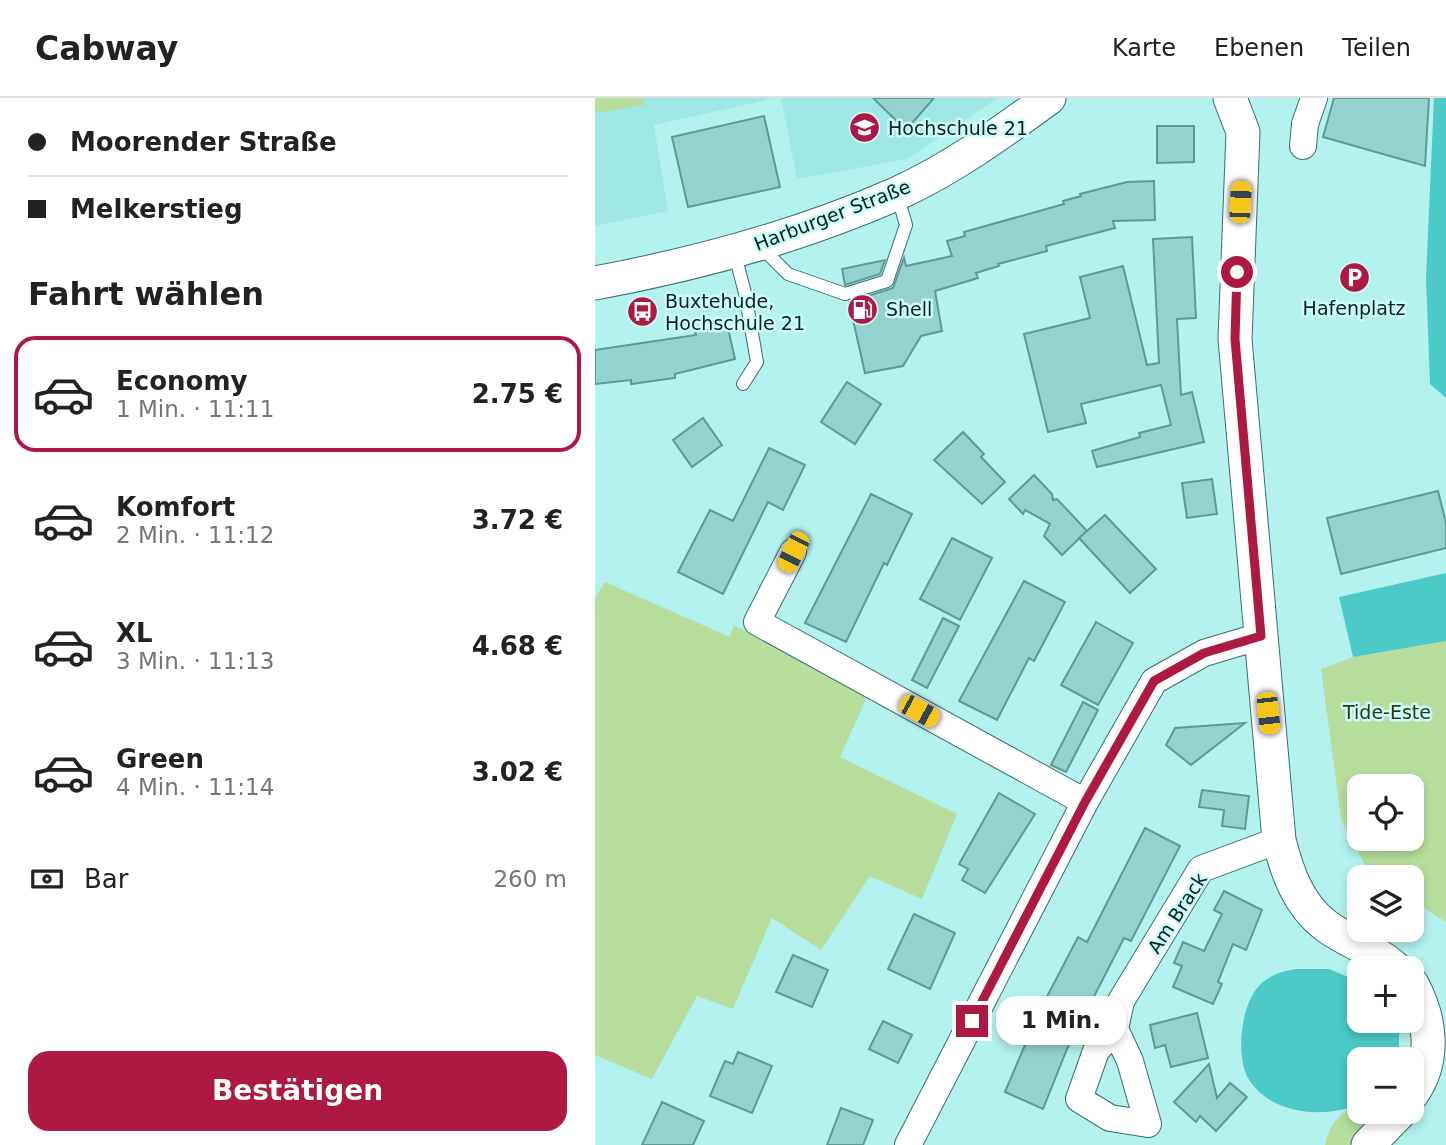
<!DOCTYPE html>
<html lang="de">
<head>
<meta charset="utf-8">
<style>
	body { margin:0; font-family:"DejaVu Sans",sans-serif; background:#f6f6f6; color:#222; height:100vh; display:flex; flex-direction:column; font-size:26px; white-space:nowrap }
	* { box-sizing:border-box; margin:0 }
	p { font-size:23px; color:#767676 }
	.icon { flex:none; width:38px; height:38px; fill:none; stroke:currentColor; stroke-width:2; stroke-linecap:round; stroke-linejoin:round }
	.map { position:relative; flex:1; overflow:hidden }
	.side { display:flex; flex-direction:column; background:#fff; width:595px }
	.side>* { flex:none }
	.top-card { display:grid; align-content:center; height:154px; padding:0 28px; background:#fff }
	.buttons { position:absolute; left:752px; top:676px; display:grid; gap:14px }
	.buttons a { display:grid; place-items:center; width:77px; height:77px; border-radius:14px; background:#fff; box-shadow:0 4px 10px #0003; font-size:35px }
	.end { position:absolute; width:32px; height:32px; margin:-16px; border:9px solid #ad1942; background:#fff; box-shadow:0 0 0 4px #fff }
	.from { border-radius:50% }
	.bubble { position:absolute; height:49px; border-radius:21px; background:#fff; box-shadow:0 4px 10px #0003; font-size:23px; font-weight:600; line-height:49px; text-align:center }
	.car { position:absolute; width:21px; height:42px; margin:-21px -10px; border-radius:9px; box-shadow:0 0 5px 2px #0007; background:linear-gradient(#f5c518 24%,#345 0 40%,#f5c518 0 76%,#345 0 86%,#f5c518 0) }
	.top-card b { display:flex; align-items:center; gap:24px; height:66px; font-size:26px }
	.top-card b+b { border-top:2px solid #e0e0e0 }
	.top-card i { width:18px; height:18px; background:#222 }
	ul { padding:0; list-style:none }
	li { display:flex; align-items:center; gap:21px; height:116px; margin:0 14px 10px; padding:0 14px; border:4px solid transparent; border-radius:21px }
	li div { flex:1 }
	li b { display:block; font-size:26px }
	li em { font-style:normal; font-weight:600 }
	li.current { border-color:#ad1942 }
	li>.icon { width:63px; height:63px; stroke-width:1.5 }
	h2 { padding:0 28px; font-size:32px; line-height:84px }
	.pay { display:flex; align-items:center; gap:18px; height:77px; padding:0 28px; font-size:26px }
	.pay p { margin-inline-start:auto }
	.primary-button { display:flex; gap:14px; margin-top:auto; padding:14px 28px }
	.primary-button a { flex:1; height:80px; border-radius:21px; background:#ad1942; color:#fff; font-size:28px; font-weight:600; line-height:80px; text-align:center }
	header { display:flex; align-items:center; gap:42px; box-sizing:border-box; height:98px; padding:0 35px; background:#fff; border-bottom:2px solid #e0e0e0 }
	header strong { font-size:33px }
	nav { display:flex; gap:38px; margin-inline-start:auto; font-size:24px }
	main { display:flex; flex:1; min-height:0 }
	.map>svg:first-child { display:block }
</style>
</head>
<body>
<header>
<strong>Cabway</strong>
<nav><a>Karte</a><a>Ebenen</a><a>Teilen</a></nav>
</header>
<main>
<section class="side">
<div class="top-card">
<b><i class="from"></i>Moorender Straße</b>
<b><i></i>Melkerstieg</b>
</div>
<h2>Fahrt wählen</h2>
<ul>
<li class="current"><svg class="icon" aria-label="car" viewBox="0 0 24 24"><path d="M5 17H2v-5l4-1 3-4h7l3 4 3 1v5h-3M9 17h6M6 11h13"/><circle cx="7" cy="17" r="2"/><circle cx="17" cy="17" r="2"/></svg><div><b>Economy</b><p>1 Min. · 11:11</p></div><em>2.75 €</em></li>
<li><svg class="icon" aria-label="car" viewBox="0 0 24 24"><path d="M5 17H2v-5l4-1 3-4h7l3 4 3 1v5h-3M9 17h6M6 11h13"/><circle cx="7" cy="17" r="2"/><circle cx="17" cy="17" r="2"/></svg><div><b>Komfort</b><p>2 Min. · 11:12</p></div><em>3.72 €</em></li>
<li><svg class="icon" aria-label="car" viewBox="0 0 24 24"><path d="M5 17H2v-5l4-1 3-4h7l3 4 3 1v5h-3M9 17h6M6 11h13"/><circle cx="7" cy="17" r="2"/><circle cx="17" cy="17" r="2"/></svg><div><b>XL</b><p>3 Min. · 11:13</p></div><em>4.68 €</em></li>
<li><svg class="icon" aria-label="car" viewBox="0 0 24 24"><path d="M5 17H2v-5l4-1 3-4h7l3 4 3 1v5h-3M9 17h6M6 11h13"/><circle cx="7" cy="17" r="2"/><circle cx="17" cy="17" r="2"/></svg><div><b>Green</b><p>4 Min. · 11:14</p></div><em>3.02 €</em></li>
</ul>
<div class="pay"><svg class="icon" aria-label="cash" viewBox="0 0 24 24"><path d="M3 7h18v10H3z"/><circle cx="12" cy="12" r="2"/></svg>Bar<p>260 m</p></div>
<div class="primary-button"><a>Bestätigen</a></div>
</section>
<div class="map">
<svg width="851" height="1047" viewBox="0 0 851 1047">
	<rect width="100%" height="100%" fill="#b4f2ef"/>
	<!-- built -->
	<g fill="#9fe8e5">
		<polygon points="0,0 181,0 59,27 73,113 0,128"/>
		<polygon points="186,0 403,0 312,61 202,81"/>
	</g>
	<!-- green -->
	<g fill="#b7de9c" fill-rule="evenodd">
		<polygon points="0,0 48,0 50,7 0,15"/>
		<polygon points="10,484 135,539 139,527 272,599 245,659 362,716 327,801 275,778 226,852 177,820 138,911 102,898 57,981 0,957 0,500"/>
		<path d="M851 543V824L817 802V779H782L773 773 746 720 726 571 758 559ZM765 688H817V740H765Z"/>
		<path d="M765 1006V1013H786L755 1047H730C735 1025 744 1015 765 1006Z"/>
	</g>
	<!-- water -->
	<g fill="#4bcac7">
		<polygon points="839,0 851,0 851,300 835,286 831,180"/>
		<polygon points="851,475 851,543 758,559 744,499"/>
		<path d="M702 871H734L765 884V922H802L804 925V961H765V1006C729 1021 675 1017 653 980 640 957 646 901 668 884 679 875 689 873 702 871Z"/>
	</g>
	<!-- building -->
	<g fill="#94d2cf" stroke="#5d9997" stroke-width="2">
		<polygon points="278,0 339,0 311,32"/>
		<polygon points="739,0 834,0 830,68 728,39"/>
		<polygon points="169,18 185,89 93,109 77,39"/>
		<polygon points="562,28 599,28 599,64 562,65"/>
		<polygon points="559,83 560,122 518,123 520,130 451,148 452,153 403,166 404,168 381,175 383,180 340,193 347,233 326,238 308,268 270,275 254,204 298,190 309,160 311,168 357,158 352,143 370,138 369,134 469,106 468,103 486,98 485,96 532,84"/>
		<polygon points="597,139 601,220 582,221 586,297 597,294 609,344 502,369 497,353 545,339 544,335 576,327 566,287 486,306 491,325 453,334 429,236 495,220 485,179 528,168 552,267 564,265 558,141"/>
		<polygon points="290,162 285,176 250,187 247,171"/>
		<polygon points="132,226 140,261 80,276 80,280 36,286 36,282 0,286 0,252 101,237 100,234"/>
		<polygon points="252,284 286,306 260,346 226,324"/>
		<polygon points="108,320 127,347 97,369 78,342"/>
		<polygon points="368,334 389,356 386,359 410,384 387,406 339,362"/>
		<polygon points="174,350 210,367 188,412 173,404 128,496 83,474 115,412 138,423"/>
		<polygon points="439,377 457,396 458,402 462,401 492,433 467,457 449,438 455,426 430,412 428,416 414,401"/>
		<polygon points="617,381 622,416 592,420 587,385"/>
		<polygon points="843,393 851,425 851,450 746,476 732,420"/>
		<polygon points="276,396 317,416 292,467 289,465 251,544 210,525"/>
		<polygon points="510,417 561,471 535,495 484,440"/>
		<polygon points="357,440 397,460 365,522 325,501"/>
		<polygon points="429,483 470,504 439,563 434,560 402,622 364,603"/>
		<polygon points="348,520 364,528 332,590 317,582"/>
		<polygon points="501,524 538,545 503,607 466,587"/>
		<polygon points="488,604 503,612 471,674 456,667"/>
		<polygon points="650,625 596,667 571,647 580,630"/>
		<polygon points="607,692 654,698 650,731 627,728 629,712 604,709"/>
		<polygon points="404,695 440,716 390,795 367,782 373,771 364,766"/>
		<polygon points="550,730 585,748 536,843 529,840 472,951 448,1011 410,994 444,914 483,839 492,844"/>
		<polygon points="629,793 667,812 651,852 638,846 623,884 627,886 618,906 578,889 587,868 579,865 588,844 609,853 627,816 619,812"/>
		<polygon points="319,816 360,835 335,891 293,871"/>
		<polygon points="198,857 233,872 217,909 181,894"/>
		<polygon points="602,915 613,960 576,969 570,947 560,950 555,927"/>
		<polygon points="288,923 317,937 303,965 274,951"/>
		<polygon points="143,954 177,968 157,1015 115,998 130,963 138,966"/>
		<polygon points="614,966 622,1000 635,985 652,999 621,1033 605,1018 601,1024 579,1004"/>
		<polygon points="67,1004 109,1023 98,1047 47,1047"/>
		<polygon points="246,1010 278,1022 268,1047 232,1047"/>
	</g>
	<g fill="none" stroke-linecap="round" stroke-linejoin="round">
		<defs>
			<g id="service">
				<polyline points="166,149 193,176 250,196 292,183 311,127 302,96"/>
				<polyline points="139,153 150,195 162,264 148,286"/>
			</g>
			<g id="minor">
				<polyline points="708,48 710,26 719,0"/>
				<polyline points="198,454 162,524 490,704"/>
				<polyline points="520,931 535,963 553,1026 515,1020 484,1001 501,953 520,931 526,903 606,771 684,742"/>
				<polyline points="313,1047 490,704 559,583 609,555 666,538"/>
			</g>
			<g id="tertiary">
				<path d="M635 0 648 34 640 241 684 742C692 774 703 806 730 827 752 844 779 851 800 870"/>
				<path d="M0 185C103 166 205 138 301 96 355 72 406 35 454 0"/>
				<path d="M817 886C836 921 841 962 817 996"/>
				<polyline points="773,1047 806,1013"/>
			</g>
		</defs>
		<!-- service casing -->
		<use href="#service" stroke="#34716f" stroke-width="14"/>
		<!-- minor casing -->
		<use href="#minor" stroke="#34716f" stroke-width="28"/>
		<!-- tertiary casing -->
		<use href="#tertiary" stroke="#34716f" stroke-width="35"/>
		<!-- service -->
		<use href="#service" stroke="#fff" stroke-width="12"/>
		<!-- minor -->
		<use href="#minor" stroke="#fff" stroke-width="26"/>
		<!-- tertiary -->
		<use href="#tertiary" stroke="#fff" stroke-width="33"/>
	</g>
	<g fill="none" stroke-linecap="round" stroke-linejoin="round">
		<!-- route -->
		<polyline stroke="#ad1942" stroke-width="9" points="377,923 490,704 559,583 609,555 666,538 640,241 642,174"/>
	</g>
	<!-- icons -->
	<defs>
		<symbol id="university-disc" viewBox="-11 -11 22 22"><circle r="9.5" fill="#ad1942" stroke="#cbfdfa"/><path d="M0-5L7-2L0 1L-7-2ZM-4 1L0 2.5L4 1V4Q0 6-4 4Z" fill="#fff"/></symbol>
		<symbol id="parking-disc" viewBox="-11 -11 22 22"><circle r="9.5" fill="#ad1942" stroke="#cbfdfa"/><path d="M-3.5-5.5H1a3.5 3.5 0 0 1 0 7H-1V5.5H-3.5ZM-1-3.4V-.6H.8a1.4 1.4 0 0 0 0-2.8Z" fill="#fff"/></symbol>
		<symbol id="fuel-disc" viewBox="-11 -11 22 22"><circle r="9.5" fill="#ad1942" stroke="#cbfdfa"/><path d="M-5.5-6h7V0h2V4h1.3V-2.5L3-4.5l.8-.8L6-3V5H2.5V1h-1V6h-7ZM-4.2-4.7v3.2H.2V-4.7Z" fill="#fff"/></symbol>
		<symbol id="bus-disc" viewBox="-11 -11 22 22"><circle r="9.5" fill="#ad1942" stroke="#cbfdfa"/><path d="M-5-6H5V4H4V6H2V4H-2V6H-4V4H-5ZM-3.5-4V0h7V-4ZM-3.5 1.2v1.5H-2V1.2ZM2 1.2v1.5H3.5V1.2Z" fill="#fff"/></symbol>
	</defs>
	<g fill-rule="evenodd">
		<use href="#university-disc" x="252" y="12" width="35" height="35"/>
		<use href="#parking-disc" x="742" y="162" width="35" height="35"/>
		<use href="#fuel-disc" x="250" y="194" width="35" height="35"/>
		<use href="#bus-disc" x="30" y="196" width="35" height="35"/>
	</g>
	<g text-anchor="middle" stroke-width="5" stroke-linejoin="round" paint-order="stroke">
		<!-- poi labels -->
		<g font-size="19" fill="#06201f" stroke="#cbfdfa" text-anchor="start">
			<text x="293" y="37">Hochschule 21</text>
			<text x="70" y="210">Buxtehude,<tspan x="70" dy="22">Hochschule 21</tspan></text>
			<text x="759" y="217" text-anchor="middle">Hafenplatz</text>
			<text x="291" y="218">Shell</text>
		</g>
		<!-- street labels -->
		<g font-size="19" fill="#06201f" stroke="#cbfdfa">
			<text transform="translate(237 117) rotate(-21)" y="7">Harburger Straße</text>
			<text transform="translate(582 815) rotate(-57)" y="7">Am Brack</text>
		</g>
		<!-- park labels -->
		<g font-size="19" fill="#263b15" stroke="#cbfdfa">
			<text x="792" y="621">Tide-Este</text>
		</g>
	</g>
</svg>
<div class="buttons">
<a><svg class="icon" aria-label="locate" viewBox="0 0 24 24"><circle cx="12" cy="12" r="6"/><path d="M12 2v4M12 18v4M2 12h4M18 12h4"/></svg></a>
<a><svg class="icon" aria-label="layers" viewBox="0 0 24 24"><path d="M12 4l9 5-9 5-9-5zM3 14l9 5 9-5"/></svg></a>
<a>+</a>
<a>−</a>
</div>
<i class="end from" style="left:642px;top:174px"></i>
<i class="end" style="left:377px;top:923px"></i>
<div class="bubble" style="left:401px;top:898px;width:130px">1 Min.</div>
<i class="car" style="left:645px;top:104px;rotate:3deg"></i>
<i class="car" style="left:198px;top:454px;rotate:207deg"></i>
<i class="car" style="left:324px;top:613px;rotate:119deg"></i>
<i class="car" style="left:673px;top:615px;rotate:174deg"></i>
</div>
</main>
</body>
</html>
